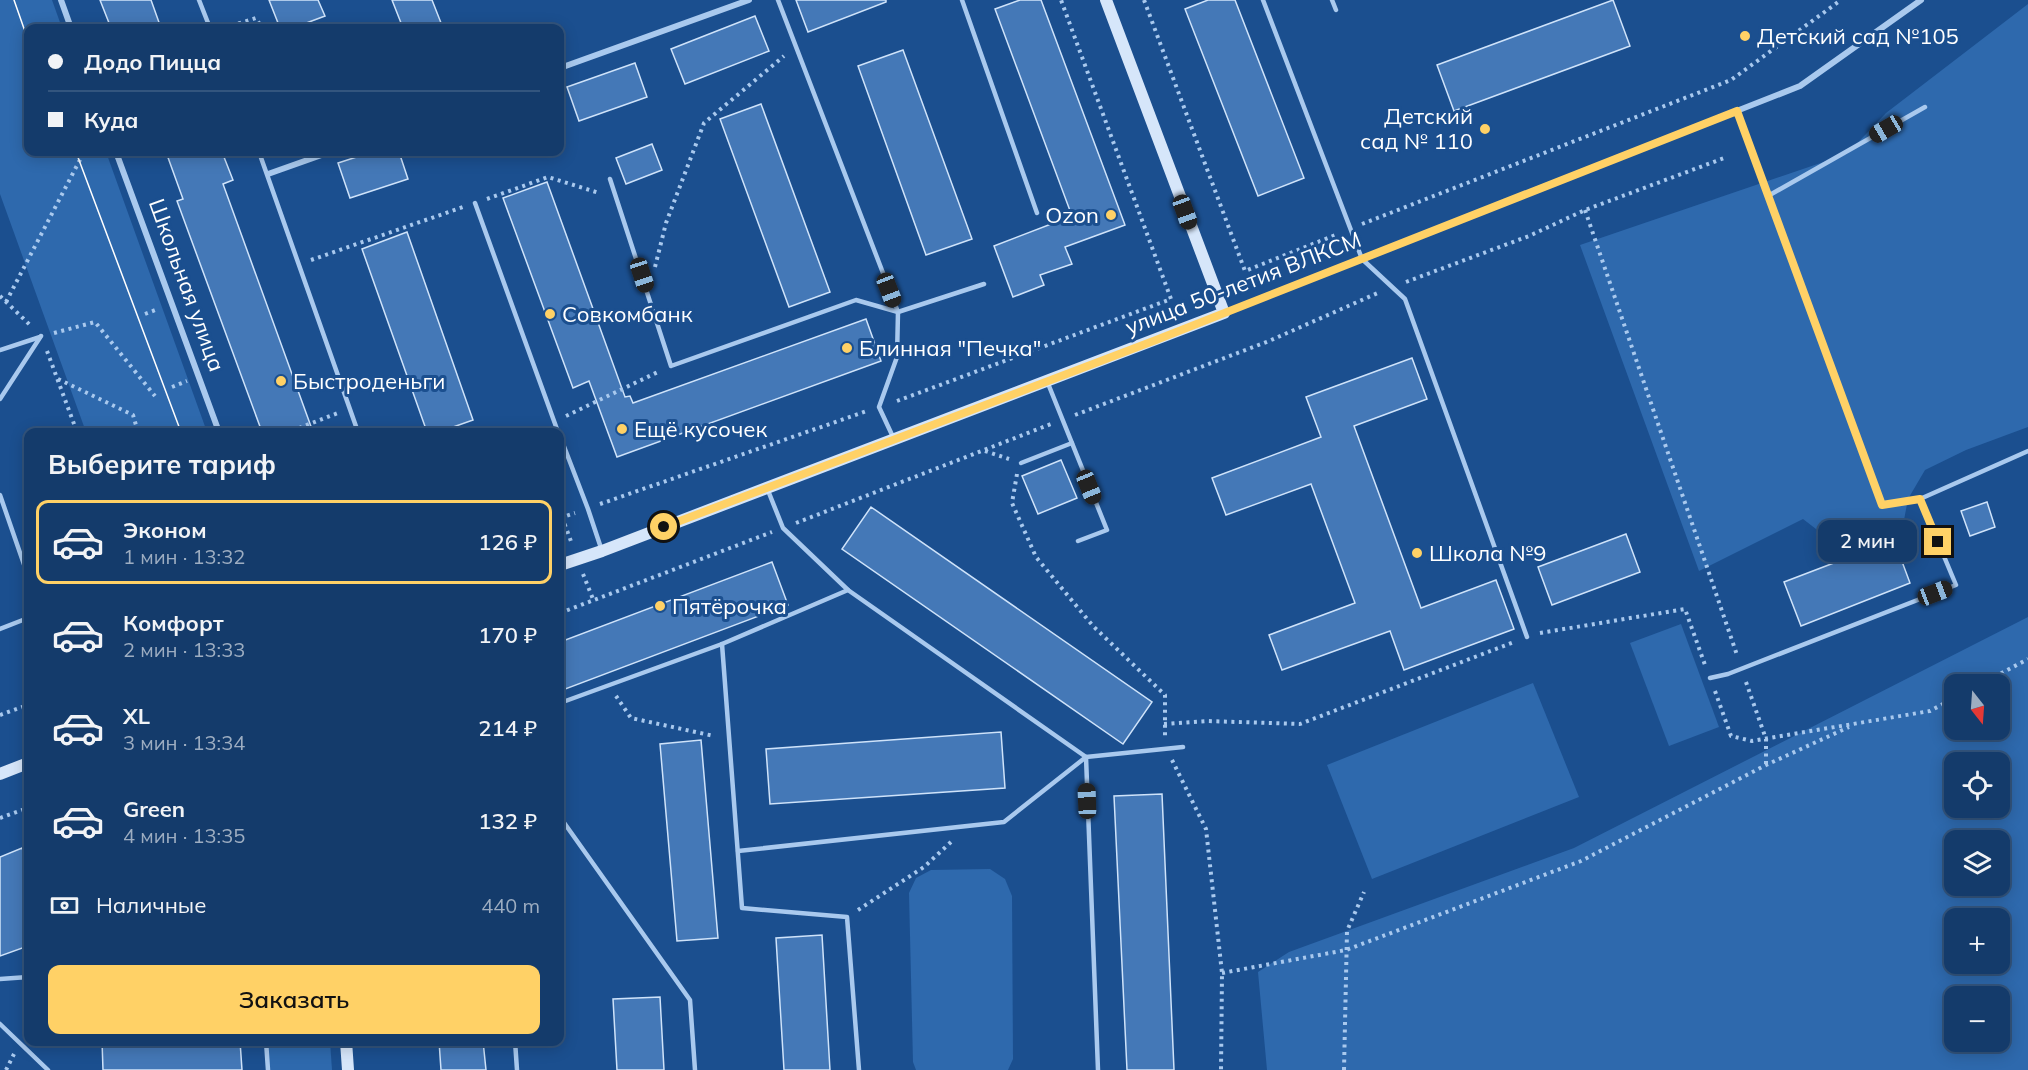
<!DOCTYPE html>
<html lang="ru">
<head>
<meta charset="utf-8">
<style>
	body { margin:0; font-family:Mulish,sans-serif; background:#1d4271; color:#f1f3f6; height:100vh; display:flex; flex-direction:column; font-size:22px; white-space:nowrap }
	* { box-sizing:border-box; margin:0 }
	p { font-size:20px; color:#9dadc1 }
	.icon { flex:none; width:33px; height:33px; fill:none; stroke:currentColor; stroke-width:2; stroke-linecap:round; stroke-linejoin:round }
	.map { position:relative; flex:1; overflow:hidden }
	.panel { position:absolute; left:24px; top:428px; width:540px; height:618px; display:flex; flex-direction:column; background:#143b6b; border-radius:12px; box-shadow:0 3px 15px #0003,0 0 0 2px #33557e }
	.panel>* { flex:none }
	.hud { position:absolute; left:24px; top:24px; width:540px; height:132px; border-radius:12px; box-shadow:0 3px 15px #0003,0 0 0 2px #33557e; display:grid; align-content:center; height:132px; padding:0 24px; background:#143b6b }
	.needle { width:39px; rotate:163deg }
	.controls { position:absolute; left:1944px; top:674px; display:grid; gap:12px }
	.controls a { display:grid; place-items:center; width:66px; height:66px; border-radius:12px; background:#143b6b; box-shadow:0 3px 15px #0003,0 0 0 2px #33557e; font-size:30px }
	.end { position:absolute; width:27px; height:27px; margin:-14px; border:8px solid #ffd166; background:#111; box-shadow:0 0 0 3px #111 }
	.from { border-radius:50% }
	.bubble { position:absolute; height:42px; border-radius:12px; background:#143b6b; box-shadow:0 3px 15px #0003,0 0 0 2px #33557e; font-size:20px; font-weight:600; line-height:42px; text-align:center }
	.car { position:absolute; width:18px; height:36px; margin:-18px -9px; border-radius:8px; box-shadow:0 0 4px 2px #0007; background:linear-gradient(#222 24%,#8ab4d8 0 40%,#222 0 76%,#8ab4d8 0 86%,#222 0) }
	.hud b { display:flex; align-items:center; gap:21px; height:57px; font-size:22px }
	.hud b+b { border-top:2px solid #33557e }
	.hud i { width:15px; height:15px; background:#f1f3f6 }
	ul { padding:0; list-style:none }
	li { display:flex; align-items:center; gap:18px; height:84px; margin:0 12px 9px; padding:0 12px; border:3px solid transparent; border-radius:12px }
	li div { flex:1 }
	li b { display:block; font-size:22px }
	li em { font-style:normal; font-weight:600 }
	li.active { border-color:#ffd166 }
	li>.icon { width:54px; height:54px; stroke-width:1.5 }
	h2 { padding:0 24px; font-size:27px; line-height:72px }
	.pay { display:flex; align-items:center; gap:15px; height:66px; padding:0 24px; font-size:22px }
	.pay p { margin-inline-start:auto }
	.cta { display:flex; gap:12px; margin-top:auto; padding:12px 24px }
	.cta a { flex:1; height:69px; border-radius:12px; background:#ffd166; color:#111; font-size:24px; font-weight:600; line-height:69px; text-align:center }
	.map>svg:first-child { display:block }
</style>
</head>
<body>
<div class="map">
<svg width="2028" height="1070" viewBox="0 0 2028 1070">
	<rect width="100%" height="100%" fill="#1b4f8f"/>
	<!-- green -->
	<g fill="#2e69ad" fill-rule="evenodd">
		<polygon points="0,0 52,0 62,28 28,28 28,152 106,152 207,432 86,432 0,194"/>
		<polygon points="2028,4 2028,427 1966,450 1925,470 1908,499 1904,520 1868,537 1829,539 1803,519 1699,571 1580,245 1847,154 1886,113"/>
		<path d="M2028 617V1070H1267L1258 972 1289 952 1574 848ZM1954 684H2000V729H1954ZM1954 762H2000V807H1954ZM1954 840H2000V885H1954ZM1954 918H2000V963H1954ZM1954 996H2000V1041H1954Z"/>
		<polygon points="1681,624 1719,727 1669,746 1630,643"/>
		<polygon points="1533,683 1579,797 1372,879 1327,765"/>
		<polygon points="990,869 1005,879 1012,896 1013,1059 1008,1070 916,1070 913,1062 909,893 916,878 931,870"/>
		<polygon points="265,1041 330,1041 332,1070 267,1070"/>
	</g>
	<!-- building -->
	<g fill="#4478b7" stroke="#cfe3fa" stroke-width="1.5">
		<polygon points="100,0 151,0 161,28 111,28"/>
		<polygon points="269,0 318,0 325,16 293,28 280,28"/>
		<polygon points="392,0 432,0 443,28 403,28"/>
		<polygon points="796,0 886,0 886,2 808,32"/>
		<polygon points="1020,0 1041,0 1125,225 1065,247 1072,264 1040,275 1044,285 1013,297 994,246 1072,216 995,9"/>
		<polygon points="1208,0 1235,0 1304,178 1258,196 1185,9"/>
		<polygon points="1613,0 1630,46 1454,111 1437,65"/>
		<polygon points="755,16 769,51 685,84 671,49"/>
		<polygon points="903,50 972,239 926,255 858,66"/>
		<polygon points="635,63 647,97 579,121 567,87"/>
		<polygon points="761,104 830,292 789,307 720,119"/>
		<polygon points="652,144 662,170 626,184 616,158"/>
		<polygon points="166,152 222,152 233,180 223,184 313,432 262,432 177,201 183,199"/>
		<polygon points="372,152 399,152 408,179 350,198 338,163"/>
		<polygon points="547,182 625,397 630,396 633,403 866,319 881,361 617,457 589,381 573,388 503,198"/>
		<polygon points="407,232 473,420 439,432 427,432 362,249"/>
		<polygon points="1412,358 1427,399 1354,426 1421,608 1496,580 1514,629 1404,670 1390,631 1282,670 1269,635 1355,603 1311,484 1226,515 1212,478 1321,437 1306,397"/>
		<polygon points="1061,460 1077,498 1038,514 1022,476"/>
		<polygon points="1987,502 1995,527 1970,536 1961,511"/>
		<polygon points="871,507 1152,702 1123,744 842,549"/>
		<polygon points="1626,534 1640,572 1552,605 1538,567"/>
		<polygon points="1894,540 1910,583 1801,626 1784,582"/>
		<polygon points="772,562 788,605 560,691 560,642"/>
		<polygon points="1001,732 1005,788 770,804 766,749"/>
		<polygon points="701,740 718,938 677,941 660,744"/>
		<polygon points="1162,794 1174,1070 1127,1070 1114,796"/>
		<polygon points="22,848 28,866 28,946 0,956 0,857"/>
		<polygon points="822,935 830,1070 784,1070 776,938"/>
		<polygon points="660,997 664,1070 617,1070 613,999"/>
		<polygon points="102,1041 240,1041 242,1070 103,1070"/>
		<polygon points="439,1041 483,1041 486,1070 441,1070"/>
	</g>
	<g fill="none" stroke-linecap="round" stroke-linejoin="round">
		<!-- path -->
		<g stroke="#a9c9ee" stroke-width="4" stroke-dasharray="3 4.5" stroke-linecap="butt">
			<polyline points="1144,0 1245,271 1338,234"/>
			<polyline points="224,28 256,18 262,28"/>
			<polyline points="487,199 548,177 599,193"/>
			<polyline points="1585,210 1737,655"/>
			<polyline points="1362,224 1731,80 1841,0"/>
			<polyline points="311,260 463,207"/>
			<polyline points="655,267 666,223 704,123 784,56"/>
			<polyline points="1406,282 1529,236 1585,210 1727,157"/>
			<polyline points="0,296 30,325"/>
			<polyline points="6,302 84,152"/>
			<polyline points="145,314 158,309"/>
			<polyline points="54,333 95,322 155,396"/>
			<polyline points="47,351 77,432"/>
			<polyline points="58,379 133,415 138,432"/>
			<polyline points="172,387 187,381"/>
			<polyline points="897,401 1171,299 1061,0"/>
			<polyline points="1075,415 1269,341 1380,292"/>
			<polyline points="566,416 660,371"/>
			<polyline points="299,428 338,413"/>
			<polyline points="985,451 1009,459"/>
			<polyline points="1017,474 1012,503 1036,557 1093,626 1165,695 1165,736"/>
			<polyline points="600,504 867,411"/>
			<polyline points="562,517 572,544"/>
			<polyline points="560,518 575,513"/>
			<polyline points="796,523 1051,424"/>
			<polyline points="583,574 593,599"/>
			<polyline points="560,613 772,532"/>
			<polyline points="1540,633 1685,609 1705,665"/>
			<polyline points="1746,682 1766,739 1766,765"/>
			<polyline points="1981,684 2028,659"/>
			<polyline points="1715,691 1731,736 1752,741 1930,711 1954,698"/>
			<polyline points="616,696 631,718 714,736"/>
			<polyline points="0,715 28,705"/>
			<polyline points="1164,724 1207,721 1300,724 1514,642"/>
			<polyline points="1172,760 1206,829 1222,973 1221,1070"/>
			<polyline points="0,818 28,808"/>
			<polyline points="858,910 924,867 951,842"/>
			<polyline points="1222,973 1346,950 1581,861 1766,765 1849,727"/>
			<polyline points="6,1070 14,1054"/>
			<polyline points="1344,1070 1347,931 1364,892"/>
		</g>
		<!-- lane -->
		<g stroke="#a9c9ee" stroke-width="4.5">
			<polyline points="199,0 210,28"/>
			<polyline points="778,0 898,312 897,357 879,407 893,437"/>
			<polyline points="962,0 1037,213"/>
			<polyline points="1263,0 1362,259 1405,299 1527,637"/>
			<polyline points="1332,0 1336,10"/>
			<polyline points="1737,111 1882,505 1920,499"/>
			<polyline points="259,152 358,432"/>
			<polyline points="610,179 671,366 856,300 898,312 984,284"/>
			<polyline points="1768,196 1925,107"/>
			<polyline points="475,203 558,432"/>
			<polyline points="0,350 40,337"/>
			<polyline points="1047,381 1107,530 1078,541"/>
			<polyline points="0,399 41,336"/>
			<polyline points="560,436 588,509 602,551"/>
			<polyline points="1021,463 1072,443"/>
			<polyline points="767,488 783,528 848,590 1086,757"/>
			<polyline points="0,495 28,576"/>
			<polyline points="0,629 28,618"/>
			<polyline points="722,644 742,908 847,917 859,1070"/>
			<polyline points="1710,678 1728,674 1956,585 1920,499 2028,451"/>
			<polyline points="560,703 722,644 848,590"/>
			<polyline points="1086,757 1098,1070"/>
			<polyline points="560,817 690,1000 695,1070"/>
			<polyline points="738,851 1004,822 1086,757 1183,747"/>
			<polyline points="0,979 28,977"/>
			<polyline points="0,1024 48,1070"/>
			<polyline points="266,1041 268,1070"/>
			<polyline points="515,1041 517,1070"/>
		</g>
		<!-- street -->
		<g stroke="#a9c9ee" stroke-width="6">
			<polyline points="61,0 71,28"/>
			<polyline points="560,68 749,0"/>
			<polyline points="116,152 219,432"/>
			<polyline points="268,174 330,152"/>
			<polyline points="1224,313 1800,86 1921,0"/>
		</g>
		<!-- secondary -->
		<g stroke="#d6e6fa" stroke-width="12">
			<polyline points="560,565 602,551 1224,313 1106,0"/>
			<polyline points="0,774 28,763"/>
			<polyline points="346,1041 348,1070"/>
		</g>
		<!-- tram -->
		<g stroke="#fff" stroke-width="1.5">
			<polyline points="14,0 28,40"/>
			<polyline points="76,152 181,432"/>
		</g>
	</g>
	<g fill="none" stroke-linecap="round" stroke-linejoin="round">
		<!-- route -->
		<polyline stroke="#ffd166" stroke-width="8" points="664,527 1156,340 1737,111 1882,505 1920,499 1938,542"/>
	</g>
	<!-- markers -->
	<g fill="#ffd166" stroke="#1b4f8f" stroke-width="2">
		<circle cx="1745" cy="36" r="6"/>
		<circle cx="1485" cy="129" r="6"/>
		<circle cx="1111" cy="215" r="6"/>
		<circle cx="550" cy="314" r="6"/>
		<circle cx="847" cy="348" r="6"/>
		<circle cx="281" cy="381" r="6"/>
		<circle cx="622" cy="429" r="6"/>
		<circle cx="1417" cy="553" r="6"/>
		<circle cx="660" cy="606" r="6"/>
	</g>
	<g text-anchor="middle" stroke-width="6" stroke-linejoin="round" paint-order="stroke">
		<!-- poi labels -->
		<g font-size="22" fill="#fff" stroke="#1b4f8f" text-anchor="start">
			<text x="1757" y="44">Детский сад №105</text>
			<text x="1473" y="124" text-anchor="end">Детский<tspan x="1473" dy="25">сад № 110</tspan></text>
			<text x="1099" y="223" text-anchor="end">Ozon</text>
			<text x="562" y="322">Совкомбанк</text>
			<text x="859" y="356">Блинная "Печка"</text>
			<text x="293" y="389">Быстроденьги</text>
			<text x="634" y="437">Ещё кусочек</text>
			<text x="1429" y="561">Школа №9</text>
			<text x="672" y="614">Пятёрочка</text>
		</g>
		<!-- street labels -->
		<g font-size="22" fill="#fff" stroke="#1b4f8f">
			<text transform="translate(1243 283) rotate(-21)" y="8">улица 50-летия ВЛКСМ</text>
			<text transform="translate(187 285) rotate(70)" y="8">Школьная улица</text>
		</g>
	</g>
</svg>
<div class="controls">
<a><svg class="needle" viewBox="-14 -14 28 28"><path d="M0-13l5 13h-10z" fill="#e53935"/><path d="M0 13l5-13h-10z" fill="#9dadc1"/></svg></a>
<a><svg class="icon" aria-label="locate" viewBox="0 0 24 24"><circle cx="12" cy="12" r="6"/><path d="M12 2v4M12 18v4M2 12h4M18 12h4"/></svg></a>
<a><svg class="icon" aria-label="layers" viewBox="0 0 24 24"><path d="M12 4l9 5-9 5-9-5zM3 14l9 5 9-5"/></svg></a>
<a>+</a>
<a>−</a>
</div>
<i class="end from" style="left:664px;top:527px"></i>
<i class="end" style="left:1938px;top:542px"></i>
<div class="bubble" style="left:1818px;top:520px;width:99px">2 мин</div>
<i class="car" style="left:1886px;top:129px;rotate:240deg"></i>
<i class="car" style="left:1185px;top:212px;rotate:160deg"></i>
<i class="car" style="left:642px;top:275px;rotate:162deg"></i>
<i class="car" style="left:889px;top:290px;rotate:159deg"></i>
<i class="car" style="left:1089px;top:487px;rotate:158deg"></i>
<i class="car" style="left:1935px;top:593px;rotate:69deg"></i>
<i class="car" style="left:1087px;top:801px;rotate:358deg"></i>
<div class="hud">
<b><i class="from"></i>Додо Пицца</b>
<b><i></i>Куда</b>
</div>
<section class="panel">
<h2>Выберите тариф</h2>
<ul>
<li class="active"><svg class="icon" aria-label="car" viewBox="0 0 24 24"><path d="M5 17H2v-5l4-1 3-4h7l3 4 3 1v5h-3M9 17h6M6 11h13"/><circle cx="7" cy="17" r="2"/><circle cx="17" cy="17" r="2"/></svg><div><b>Эконом</b><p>1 мин · 13:32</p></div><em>126 ₽</em></li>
<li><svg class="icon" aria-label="car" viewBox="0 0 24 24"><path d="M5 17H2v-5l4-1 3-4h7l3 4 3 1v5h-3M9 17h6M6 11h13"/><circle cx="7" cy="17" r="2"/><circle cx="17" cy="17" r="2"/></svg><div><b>Комфорт</b><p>2 мин · 13:33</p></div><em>170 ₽</em></li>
<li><svg class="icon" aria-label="car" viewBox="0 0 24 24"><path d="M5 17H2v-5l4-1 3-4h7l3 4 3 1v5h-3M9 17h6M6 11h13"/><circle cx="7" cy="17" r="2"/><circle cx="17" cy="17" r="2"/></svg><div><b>XL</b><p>3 мин · 13:34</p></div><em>214 ₽</em></li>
<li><svg class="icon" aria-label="car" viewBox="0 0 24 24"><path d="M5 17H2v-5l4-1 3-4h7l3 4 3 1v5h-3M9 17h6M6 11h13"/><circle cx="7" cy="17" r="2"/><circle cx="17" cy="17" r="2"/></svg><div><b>Green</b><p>4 мин · 13:35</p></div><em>132 ₽</em></li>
</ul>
<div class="pay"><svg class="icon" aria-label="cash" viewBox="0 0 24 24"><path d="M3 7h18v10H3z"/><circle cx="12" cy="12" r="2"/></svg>Наличные<p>440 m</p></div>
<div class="cta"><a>Заказать</a></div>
</section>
</div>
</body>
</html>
